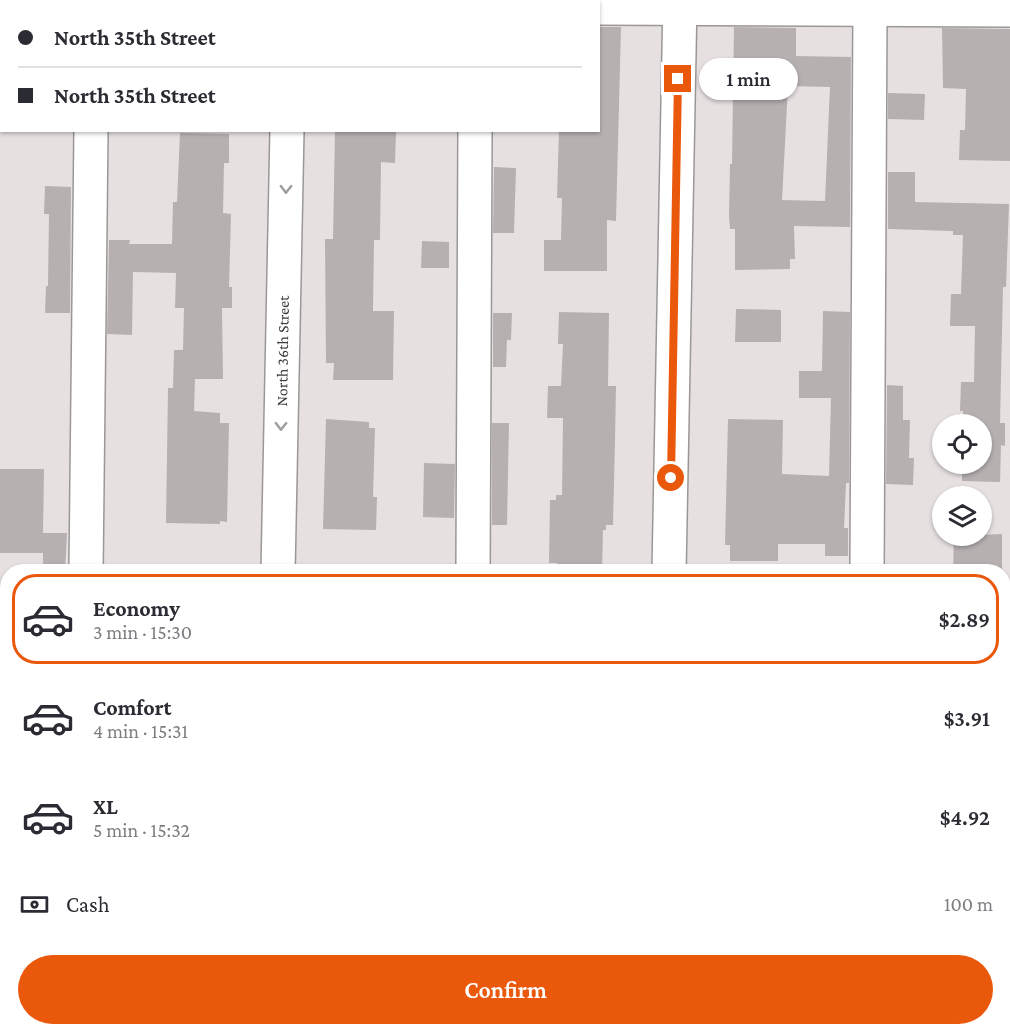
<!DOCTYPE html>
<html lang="en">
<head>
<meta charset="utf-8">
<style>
	body { margin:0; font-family:"Crimson Pro",serif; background:#f2f2f3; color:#2b2b33; height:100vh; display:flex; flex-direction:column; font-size:22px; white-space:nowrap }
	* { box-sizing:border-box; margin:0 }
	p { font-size:20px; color:#7c7c81 }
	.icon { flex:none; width:33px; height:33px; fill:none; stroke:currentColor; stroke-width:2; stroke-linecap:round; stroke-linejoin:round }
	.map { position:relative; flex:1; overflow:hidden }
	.drawer { position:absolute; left:0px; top:564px; width:1011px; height:472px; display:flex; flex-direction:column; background:#fff; border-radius:24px 24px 0 0; box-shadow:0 2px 4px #0004 }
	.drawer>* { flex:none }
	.top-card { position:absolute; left:0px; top:0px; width:600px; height:132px; box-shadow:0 2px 4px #0004; display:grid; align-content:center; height:132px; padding:0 18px; background:#fff }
	.tools { position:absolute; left:932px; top:414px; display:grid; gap:12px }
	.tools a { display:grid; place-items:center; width:60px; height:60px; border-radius:50%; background:#fff; box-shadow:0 2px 4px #0004; font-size:30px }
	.end { position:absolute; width:27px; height:27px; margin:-14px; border:8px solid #ea580c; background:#fff; box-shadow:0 0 0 3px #fff }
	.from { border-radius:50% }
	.bubble { position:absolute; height:42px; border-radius:21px; background:#fff; box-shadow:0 2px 4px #0004; font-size:20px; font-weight:600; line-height:42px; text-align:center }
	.top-card b { display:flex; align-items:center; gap:21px; height:57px; font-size:22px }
	.top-card b+b { border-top:2px solid #e1e1e2 }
	.top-card i { width:15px; height:15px; background:#2b2b33 }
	ul { padding:10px 0 0; list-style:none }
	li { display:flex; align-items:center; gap:18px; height:90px; margin:0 12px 9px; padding:0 6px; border:3px solid transparent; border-radius:24px }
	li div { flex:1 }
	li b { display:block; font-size:22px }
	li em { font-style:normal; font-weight:600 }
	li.current { border-color:#ea580c }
	li>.icon { width:54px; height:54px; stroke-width:1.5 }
	.pay { display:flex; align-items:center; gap:15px; height:66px; padding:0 18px; font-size:22px }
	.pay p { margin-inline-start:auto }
	.action { display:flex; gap:12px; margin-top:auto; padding:12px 18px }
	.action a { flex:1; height:69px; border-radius:36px; background:#ea580c; color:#fff; font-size:24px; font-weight:600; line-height:69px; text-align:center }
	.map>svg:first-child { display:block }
</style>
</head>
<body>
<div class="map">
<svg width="1010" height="1036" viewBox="0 0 1010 1036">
	<rect width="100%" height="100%" fill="#e6e0e1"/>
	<!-- green -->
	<g fill="#fb9ca7">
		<polygon points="1004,733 1010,733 1010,1036 862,1036 862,1029 1004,1029"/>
		<polygon points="458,1029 470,1036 399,1036 408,1031"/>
	</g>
	<!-- building -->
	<g fill="#b6b0b1" fill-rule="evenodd">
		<polygon points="598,27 621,27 616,221 607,220 607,271 544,271 544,240 561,240 562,198 557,198 559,130 598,131"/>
		<path d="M734 27 796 28V56L851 57 850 227 794 226 795 259H790V269L735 270V229H730L729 217 730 164H732ZM788 86 830 87 825 201 782 200Z"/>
		<polygon points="942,28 1010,29 1010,161 959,160 960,130 965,130 966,89 943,88"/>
		<polygon points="888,93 925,94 924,120 888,119"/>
		<polygon points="335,130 396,132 395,163 381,162 380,240 374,240 373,311 394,311 393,380 333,380 334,363 326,363 325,239 333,239"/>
		<polygon points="180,133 229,134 229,163 224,163 223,213 231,214 229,287 232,287 232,308 222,308 223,379 195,379 194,411 220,413 220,423 229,423 227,522 220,521 220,524 166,523 168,388 173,388 174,350 183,350 184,308 175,308 176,273 133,272 132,335 107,334 109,240 130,240 129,244 172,244 173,202 177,202"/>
		<polygon points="494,167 516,168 514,233 493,233"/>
		<polygon points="888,172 915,172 915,202 1009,204 1006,287 1003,287 1000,423 1005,423 1005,446 1001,445 1000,482 962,481 962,464 981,464 981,424 963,424 963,411 960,411 961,382 974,382 975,326 950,326 951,294 961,294 963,235 953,235 953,231 888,229"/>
		<polygon points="45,186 71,187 70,313 45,313 46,286 48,286 49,214 44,214"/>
		<polygon points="422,241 449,242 449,268 421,268"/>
		<polygon points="736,309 781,310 781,342 735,342"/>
		<polygon points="823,311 850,312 849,483 846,483 844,528 848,528 848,556 825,556 825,544 778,544 778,561 730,561 730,545 725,545 728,419 783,420 782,474 829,476 831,398 799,398 799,371 822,371"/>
		<polygon points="559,312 609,313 608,386 616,386 615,440 613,525 606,525 606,530 603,530 602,572 557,572 557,563 549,563 550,500 556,500 556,495 562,495 563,418 547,418 548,386 561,386 563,344 558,344"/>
		<polygon points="493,313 512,313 511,340 507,340 506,367 493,367"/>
		<polygon points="887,385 903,386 903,420 910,420 909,458 914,458 913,485 886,484"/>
		<polygon points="326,419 369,422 369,428 375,428 373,497 377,497 376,530 323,529"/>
		<polygon points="492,423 509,423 507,525 492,525"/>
		<polygon points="424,463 455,464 454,518 423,517"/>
		<polygon points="0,469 44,469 43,533 67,533 65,572 43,572 43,553 0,553"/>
		<polygon points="1002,534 1002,572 953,572 954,536"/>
	</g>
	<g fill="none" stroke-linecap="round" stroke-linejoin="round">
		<defs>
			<g id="minor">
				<polyline points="290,2 290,0"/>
				<polyline points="0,7 2,7"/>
				<polyline points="598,8 1010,10"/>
				<polyline points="86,572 91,130"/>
				<polyline points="278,572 287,130"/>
				<polyline points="473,572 475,130"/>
				<polyline points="669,572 680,0"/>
				<polyline points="867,572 870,10"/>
				<polyline points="0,707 8,707"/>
				<polyline points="1004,712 1010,712"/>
				<polyline points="341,1029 341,1036"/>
				<polyline points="269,1036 269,1029"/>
				<polyline points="661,1036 661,1029"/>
			</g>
			<polyline id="major" points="0,1026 3,1036"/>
		</defs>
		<!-- minor casing -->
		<use href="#minor" stroke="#9c9797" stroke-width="36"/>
		<!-- major casing -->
		<use href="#major" stroke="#af737a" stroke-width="36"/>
		<!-- minor -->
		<use href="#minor" stroke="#fff" stroke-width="33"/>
		<!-- major -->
		<use href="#major" stroke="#f4bdc4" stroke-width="33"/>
	</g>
	<!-- one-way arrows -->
	<defs><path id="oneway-chevron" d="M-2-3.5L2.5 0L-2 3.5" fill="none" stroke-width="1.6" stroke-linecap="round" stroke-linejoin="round" transform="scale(1.5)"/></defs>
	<g stroke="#9e9c9c">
		<use href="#oneway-chevron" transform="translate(286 189) rotate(91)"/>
		<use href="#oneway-chevron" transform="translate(281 426) rotate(91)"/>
	</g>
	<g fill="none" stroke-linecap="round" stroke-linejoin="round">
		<!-- route -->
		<polyline stroke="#ea580c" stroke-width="8" points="671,478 678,79"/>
	</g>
	<g text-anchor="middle" stroke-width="6" stroke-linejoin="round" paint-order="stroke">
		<!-- street labels -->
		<g font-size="16" fill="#3c3a3a" stroke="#fff">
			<text transform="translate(282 351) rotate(-89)" y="6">North 36th Street</text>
		</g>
	</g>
</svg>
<div class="tools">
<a><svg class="icon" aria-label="locate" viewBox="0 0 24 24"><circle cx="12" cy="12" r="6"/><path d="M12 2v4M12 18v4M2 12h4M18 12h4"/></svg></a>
<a><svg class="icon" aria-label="layers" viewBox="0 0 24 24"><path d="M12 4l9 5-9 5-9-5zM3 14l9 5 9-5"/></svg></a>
</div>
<i class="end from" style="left:671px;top:478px"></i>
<i class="end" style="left:678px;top:79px"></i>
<div class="bubble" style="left:699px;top:58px;width:99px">1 min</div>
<div class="top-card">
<b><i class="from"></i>North 35th Street</b>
<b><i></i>North 35th Street</b>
</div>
<section class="drawer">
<ul>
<li class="current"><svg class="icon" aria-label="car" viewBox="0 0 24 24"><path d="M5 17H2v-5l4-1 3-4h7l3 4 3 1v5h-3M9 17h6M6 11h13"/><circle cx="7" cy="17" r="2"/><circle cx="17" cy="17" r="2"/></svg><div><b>Economy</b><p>3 min · 15:30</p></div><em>$2.89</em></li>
<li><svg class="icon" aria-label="car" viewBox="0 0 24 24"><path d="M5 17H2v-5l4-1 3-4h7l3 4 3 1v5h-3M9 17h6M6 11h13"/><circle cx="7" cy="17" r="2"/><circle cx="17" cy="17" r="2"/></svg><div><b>Comfort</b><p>4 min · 15:31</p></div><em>$3.91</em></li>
<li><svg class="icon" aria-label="car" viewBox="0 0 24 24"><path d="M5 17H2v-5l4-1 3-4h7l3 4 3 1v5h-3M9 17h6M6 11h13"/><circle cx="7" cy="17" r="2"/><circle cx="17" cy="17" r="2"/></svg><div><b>XL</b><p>5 min · 15:32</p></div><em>$4.92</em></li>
</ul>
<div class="pay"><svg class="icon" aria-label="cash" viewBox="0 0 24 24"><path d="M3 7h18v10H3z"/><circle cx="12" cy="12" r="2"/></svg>Cash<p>100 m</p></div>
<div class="action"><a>Confirm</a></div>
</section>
</div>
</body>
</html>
